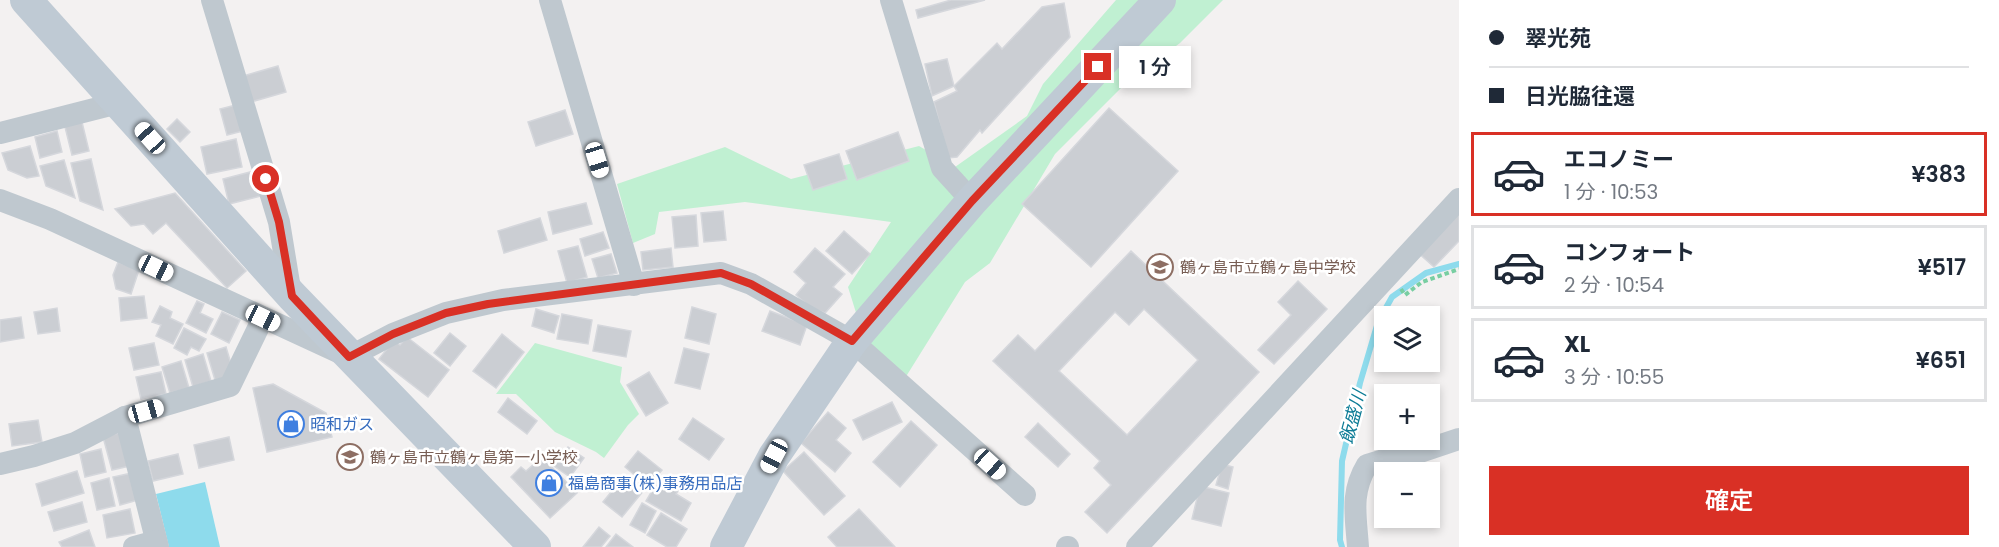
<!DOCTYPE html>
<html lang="ja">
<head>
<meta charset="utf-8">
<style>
	body { margin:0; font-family:Poppins,"Noto Sans JP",sans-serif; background:#f2f2f3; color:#1f2937; height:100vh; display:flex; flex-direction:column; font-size:22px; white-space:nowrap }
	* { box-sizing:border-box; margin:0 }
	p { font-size:20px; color:#747a83 }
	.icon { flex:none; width:33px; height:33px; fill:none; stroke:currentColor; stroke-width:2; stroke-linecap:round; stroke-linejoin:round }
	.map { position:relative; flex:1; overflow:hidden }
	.panel { display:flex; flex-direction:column; background:#fff; width:540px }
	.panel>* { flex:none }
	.top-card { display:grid; align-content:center; height:132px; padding:0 30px; background:#fff }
	.tools { position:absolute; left:1374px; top:306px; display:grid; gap:12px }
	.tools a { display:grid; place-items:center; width:66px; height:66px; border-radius:0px; background:#fff; box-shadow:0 3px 9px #0003; font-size:30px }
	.end { position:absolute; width:27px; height:27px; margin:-14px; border:8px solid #d93025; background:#fff; box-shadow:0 0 0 3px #fff }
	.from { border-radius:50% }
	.bubble { position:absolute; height:42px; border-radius:0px; background:#fff; box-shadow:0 3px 9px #0003; font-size:20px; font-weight:600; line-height:42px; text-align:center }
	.car { position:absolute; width:18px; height:36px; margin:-18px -9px; border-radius:8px; box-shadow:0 0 4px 2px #0007; background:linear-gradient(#fff 24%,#345 0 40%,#fff 0 76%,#345 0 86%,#fff 0) }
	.top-card b { display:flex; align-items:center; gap:21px; height:57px; font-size:22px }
	.top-card b+b { border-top:2px solid #e0e1e3 }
	.top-card i { width:15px; height:15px; background:#1f2937 }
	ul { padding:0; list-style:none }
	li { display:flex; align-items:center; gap:18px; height:84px; margin:0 12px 9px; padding:0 18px; border:3px solid #e0e1e3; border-radius:0px }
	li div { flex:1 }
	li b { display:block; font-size:22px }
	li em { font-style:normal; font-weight:600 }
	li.on { border-color:#d93025 }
	li>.icon { width:54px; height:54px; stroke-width:1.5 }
	.button { display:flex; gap:12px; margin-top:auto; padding:12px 30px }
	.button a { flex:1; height:69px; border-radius:0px; background:#d93025; color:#fff; font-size:24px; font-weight:600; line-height:69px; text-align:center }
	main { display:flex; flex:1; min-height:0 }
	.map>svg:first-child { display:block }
</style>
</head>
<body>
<main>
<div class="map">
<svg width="1459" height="547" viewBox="0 0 1459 547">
	<rect width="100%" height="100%" fill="#f3f1f1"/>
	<!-- green -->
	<g fill="#c0f0d2">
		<polygon points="1116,0 1223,0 1180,43 1122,87 1055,154 990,263 965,282 902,383 853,348 858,319 848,287 891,222 745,202 659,212 655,234 633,243 617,184 725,147 791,179 919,146 955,167 1027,116 1043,84"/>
		<polygon points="535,343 622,367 620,382 639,414 628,425 604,458 596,452 555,432 516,394 496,394"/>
	</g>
	<!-- water -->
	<polygon fill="#8edbec" points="205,482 220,547 169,547 156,494"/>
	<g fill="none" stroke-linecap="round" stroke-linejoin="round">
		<!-- stream -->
		<polyline stroke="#8edbec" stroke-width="6" points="1342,547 1340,540 1342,461 1360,383 1378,322 1392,297 1426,273 1459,264"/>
	</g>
	<!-- building -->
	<g fill="#cbced3" stroke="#d5d7dc" stroke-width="1.5" fill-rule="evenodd">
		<polygon points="951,0 985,0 918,18 916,10"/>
		<polygon points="1064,3 1070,37 982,133 980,130 957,157 948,158 934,102 957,91 954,86 997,43 1002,49 1042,7"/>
		<polygon points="947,59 954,86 932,96 925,64"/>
		<polygon points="278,66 286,92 251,102 243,76"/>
		<polygon points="236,105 243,131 227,135 220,109"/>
		<polygon points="1109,108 1178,171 1091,267 1022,204"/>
		<polygon points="565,110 573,134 536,146 528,122"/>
		<polygon points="81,118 89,151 72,155 64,123"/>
		<polygon points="177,119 190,132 180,142 167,129"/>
		<polygon points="57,131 62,152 40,158 35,137"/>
		<polygon points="898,132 909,161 857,180 846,151"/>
		<polygon points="236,139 242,167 207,174 201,147"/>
		<polygon points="30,146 39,176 27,178 8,170 2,153"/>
		<polygon points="839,154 847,179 813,190 804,165"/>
		<polygon points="91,159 103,210 80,201 71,163"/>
		<polygon points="64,160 75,198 46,186 40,166"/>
		<polygon points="254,171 261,196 229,204 223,179"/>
		<polygon points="175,193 246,271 227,288 166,223 153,234 144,224 131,226 115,209"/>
		<polygon points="586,203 592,224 553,234 548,212"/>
		<polygon points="1459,203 1459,241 1434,267 1415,250"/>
		<polygon points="723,211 726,240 704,242 701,213"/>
		<polygon points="696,215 698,246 675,248 672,217"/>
		<polygon points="540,218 547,240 504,253 498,231"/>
		<polygon points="844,231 870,254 852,274 826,251"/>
		<polygon points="603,232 609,248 585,256 580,239"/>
		<polygon points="578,246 587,277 567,283 558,251"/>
		<polygon points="671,248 673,267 643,270 641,252"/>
		<polygon points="815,248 845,274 833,287 842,294 825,313 811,308 796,295 806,283 794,272"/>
		<path d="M1131 251 1259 372 1107 533 1085 512 1111 485 1094 468 1100 461 993 361 1018 335 1035 351ZM1144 309 1198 360 1127 435 1059 371 1115 312 1129 325Z"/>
		<polygon points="611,254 617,273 598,278 592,259"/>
		<polygon points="118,262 139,270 131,294 116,289 113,275"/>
		<polygon points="1298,281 1327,309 1274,364 1258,350 1291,315 1278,302"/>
		<polygon points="144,296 147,318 121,321 119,298"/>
		<polygon points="197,301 204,304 200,313 213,319 206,333 186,323"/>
		<polygon points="160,306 172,312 170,318 183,324 173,344 156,336 161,325 152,322"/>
		<polygon points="692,307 716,314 709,344 685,338"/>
		<polygon points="57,308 60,331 38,334 34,312"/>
		<polygon points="536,309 559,316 554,333 532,326"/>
		<polygon points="770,311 807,325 800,345 762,331"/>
		<polygon points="222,312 240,320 229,343 211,334"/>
		<polygon points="562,314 592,320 588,344 557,339"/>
		<polygon points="21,317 24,338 0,342 0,320"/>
		<polygon points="598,325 631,331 626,357 593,351"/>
		<polygon points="184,328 206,339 199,351 191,347 187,355 174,348"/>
		<polygon points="450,333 466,346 450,366 434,353"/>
		<polygon points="502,334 524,352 496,388 473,371"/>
		<polygon points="407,337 449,370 428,397 379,359 394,340 400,345"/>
		<polygon points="154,343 159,365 134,370 129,348"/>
		<polygon points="226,347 232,367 227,377 215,380 207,353"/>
		<polygon points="684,348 709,354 700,389 675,383"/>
		<polygon points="203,354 211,381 193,387 185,360"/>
		<polygon points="181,361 189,388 170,393 162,367"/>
		<polygon points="161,372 166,394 141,399 136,377"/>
		<polygon points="649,372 668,403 646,416 627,385"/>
		<polygon points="273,384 326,413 332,437 267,452 253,388"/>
		<polygon points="508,398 537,421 527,434 498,412"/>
		<polygon points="892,402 902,422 863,440 853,420"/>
		<polygon points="828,412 846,428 836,440 851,453 835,472 801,443"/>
		<polygon points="693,418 724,439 709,460 679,439"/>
		<polygon points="38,420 42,442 12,446 9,424"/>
		<polygon points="911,421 937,445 900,487 873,462"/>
		<polygon points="1038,423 1070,454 1058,467 1025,437"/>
		<polygon points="122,432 130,466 112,470 103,437"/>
		<polygon points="229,437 234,460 199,468 194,445"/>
		<polygon points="568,447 584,458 570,477 554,466"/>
		<polygon points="101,449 106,472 85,477 80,454"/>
		<polygon points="638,451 662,470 648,486 625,467"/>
		<polygon points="804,452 845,496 824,515 783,471"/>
		<polygon points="178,454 183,474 153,481 148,461"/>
		<polygon points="542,457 577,493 550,518 511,477 521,467 526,471"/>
		<polygon points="1222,464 1233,467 1228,489 1216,485"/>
		<polygon points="77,471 84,493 42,506 36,484"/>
		<polygon points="132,473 138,500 120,505 113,477"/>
		<polygon points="625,475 644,490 622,517 603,502"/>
		<polygon points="109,478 115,506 97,510 91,483"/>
		<polygon points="659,479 679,489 676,494 691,503 681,521 646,501"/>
		<polygon points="1200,486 1229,493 1221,526 1192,519"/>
		<polygon points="82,502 87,522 54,531 48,512"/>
		<polygon points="642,503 656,511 645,533 630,525"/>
		<polygon points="130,509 135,533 107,538 103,515"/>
		<polygon points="859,509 895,547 837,547 828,537"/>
		<polygon points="661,513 687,529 676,547 667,547 647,535"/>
		<polygon points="599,527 610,536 601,547 583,547"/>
		<polygon points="89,530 95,547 62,547 59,542"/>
		<polygon points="616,534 633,547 606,547"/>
	</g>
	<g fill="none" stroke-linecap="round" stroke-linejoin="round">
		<!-- path -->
		<polyline stroke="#78cea2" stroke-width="4" stroke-dasharray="4.5 3" stroke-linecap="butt" points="1401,289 1405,295 1422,282 1459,269"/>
		<!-- street -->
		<g stroke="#bfc8cf" stroke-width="22">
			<polyline points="212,0 279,222 291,295"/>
			<polyline points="550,0 634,285"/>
			<polyline points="891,0 942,168 972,201"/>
			<polyline points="0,133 118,103"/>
			<polyline points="0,200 50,219 349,357 393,334 446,313 503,300 721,273 751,284 852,341 1025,495"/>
			<polyline points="125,417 158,547"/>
			<polyline points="0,464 34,456 75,443 125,417 230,386 263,318"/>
			<polyline points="134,547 156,541"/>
			<polyline points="1067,547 1068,547"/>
			<polyline points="1137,547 1459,199"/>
			<path d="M1358 547C1356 516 1350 493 1367 465L1390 458 1411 455 1459 439"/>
		</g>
		<!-- secondary -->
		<g stroke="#bfcad4" stroke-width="32">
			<polyline points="26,0 292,296 535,547"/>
			<polyline points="726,547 774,456 852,341 972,201 1160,0"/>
		</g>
	</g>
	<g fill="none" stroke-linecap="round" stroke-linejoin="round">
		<!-- route -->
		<polyline stroke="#d93025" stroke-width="8" points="266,179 279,222 292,296 349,357 393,334 446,313 488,304 721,273 751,284 852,341 972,201 1098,67"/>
	</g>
	<!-- icons -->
	<defs>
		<symbol id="school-ring" viewBox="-11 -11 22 22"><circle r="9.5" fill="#fff" stroke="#8d6e63" stroke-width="1.5"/><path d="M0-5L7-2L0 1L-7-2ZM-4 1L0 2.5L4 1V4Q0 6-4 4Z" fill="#8d6e63"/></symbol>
		<symbol id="shop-ring" viewBox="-11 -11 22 22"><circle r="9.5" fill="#fff" stroke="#3f7fe0" stroke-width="1.5"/><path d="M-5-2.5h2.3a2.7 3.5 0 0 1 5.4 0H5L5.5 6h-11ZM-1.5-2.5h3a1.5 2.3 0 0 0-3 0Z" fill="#3f7fe0"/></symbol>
	</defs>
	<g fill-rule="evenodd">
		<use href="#school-ring" x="1145" y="252" width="30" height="30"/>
		<use href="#shop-ring" x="276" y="409" width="30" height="30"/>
		<use href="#school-ring" x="335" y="442" width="30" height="30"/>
		<use href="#shop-ring" x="534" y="468" width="30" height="30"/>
	</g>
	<g text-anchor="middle" stroke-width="5" stroke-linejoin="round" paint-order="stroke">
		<!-- education labels -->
		<g font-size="16" fill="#785e54" stroke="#fff" text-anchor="start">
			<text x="1180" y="273">鶴ヶ島市立鶴ヶ島中学校</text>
			<text x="370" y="463">鶴ヶ島市立鶴ヶ島第一小学校</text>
		</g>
		<!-- shop labels -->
		<g font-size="16" fill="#366cbe" stroke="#fff" text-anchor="start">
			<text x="310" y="430">昭和ガス</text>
			<text x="568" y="489">福島商事(株)事務用品店</text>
		</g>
		<!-- water labels -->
		<g font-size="18" font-style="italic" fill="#0d7c96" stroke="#fff">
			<text transform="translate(1353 417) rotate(-75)" y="6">飯盛川</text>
		</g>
	</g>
</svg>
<div class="tools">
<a><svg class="icon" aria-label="layers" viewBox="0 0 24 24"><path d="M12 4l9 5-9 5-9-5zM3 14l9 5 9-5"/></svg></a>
<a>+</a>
<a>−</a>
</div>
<i class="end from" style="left:266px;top:179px"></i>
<i class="end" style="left:1098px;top:67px"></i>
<div class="bubble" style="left:1119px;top:46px;width:72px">1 分</div>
<i class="car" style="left:150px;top:138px;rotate:318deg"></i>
<i class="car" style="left:597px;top:160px;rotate:163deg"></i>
<i class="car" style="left:156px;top:268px;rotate:115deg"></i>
<i class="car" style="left:263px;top:318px;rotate:115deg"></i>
<i class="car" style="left:146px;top:411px;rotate:74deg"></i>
<i class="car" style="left:774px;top:456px;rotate:208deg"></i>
<i class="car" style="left:990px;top:464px;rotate:132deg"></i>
</div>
<section class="panel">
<div class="top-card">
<b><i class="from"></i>翠光苑</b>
<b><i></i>日光脇往還</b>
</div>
<ul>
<li class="on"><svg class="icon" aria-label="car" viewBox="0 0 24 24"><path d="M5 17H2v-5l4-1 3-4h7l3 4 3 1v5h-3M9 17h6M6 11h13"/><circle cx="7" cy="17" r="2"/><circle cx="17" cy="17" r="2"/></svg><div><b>エコノミー</b><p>1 分 · 10:53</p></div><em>¥383</em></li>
<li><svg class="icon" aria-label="car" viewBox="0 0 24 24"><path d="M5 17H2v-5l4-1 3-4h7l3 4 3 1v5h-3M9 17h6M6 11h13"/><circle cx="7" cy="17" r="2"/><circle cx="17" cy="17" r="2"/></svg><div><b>コンフォート</b><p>2 分 · 10:54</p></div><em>¥517</em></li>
<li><svg class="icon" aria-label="car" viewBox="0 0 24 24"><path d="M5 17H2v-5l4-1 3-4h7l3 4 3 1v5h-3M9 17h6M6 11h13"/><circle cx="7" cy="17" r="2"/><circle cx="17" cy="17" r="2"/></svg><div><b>XL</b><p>3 分 · 10:55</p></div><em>¥651</em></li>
</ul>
<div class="button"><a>確定</a></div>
</section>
</main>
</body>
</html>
